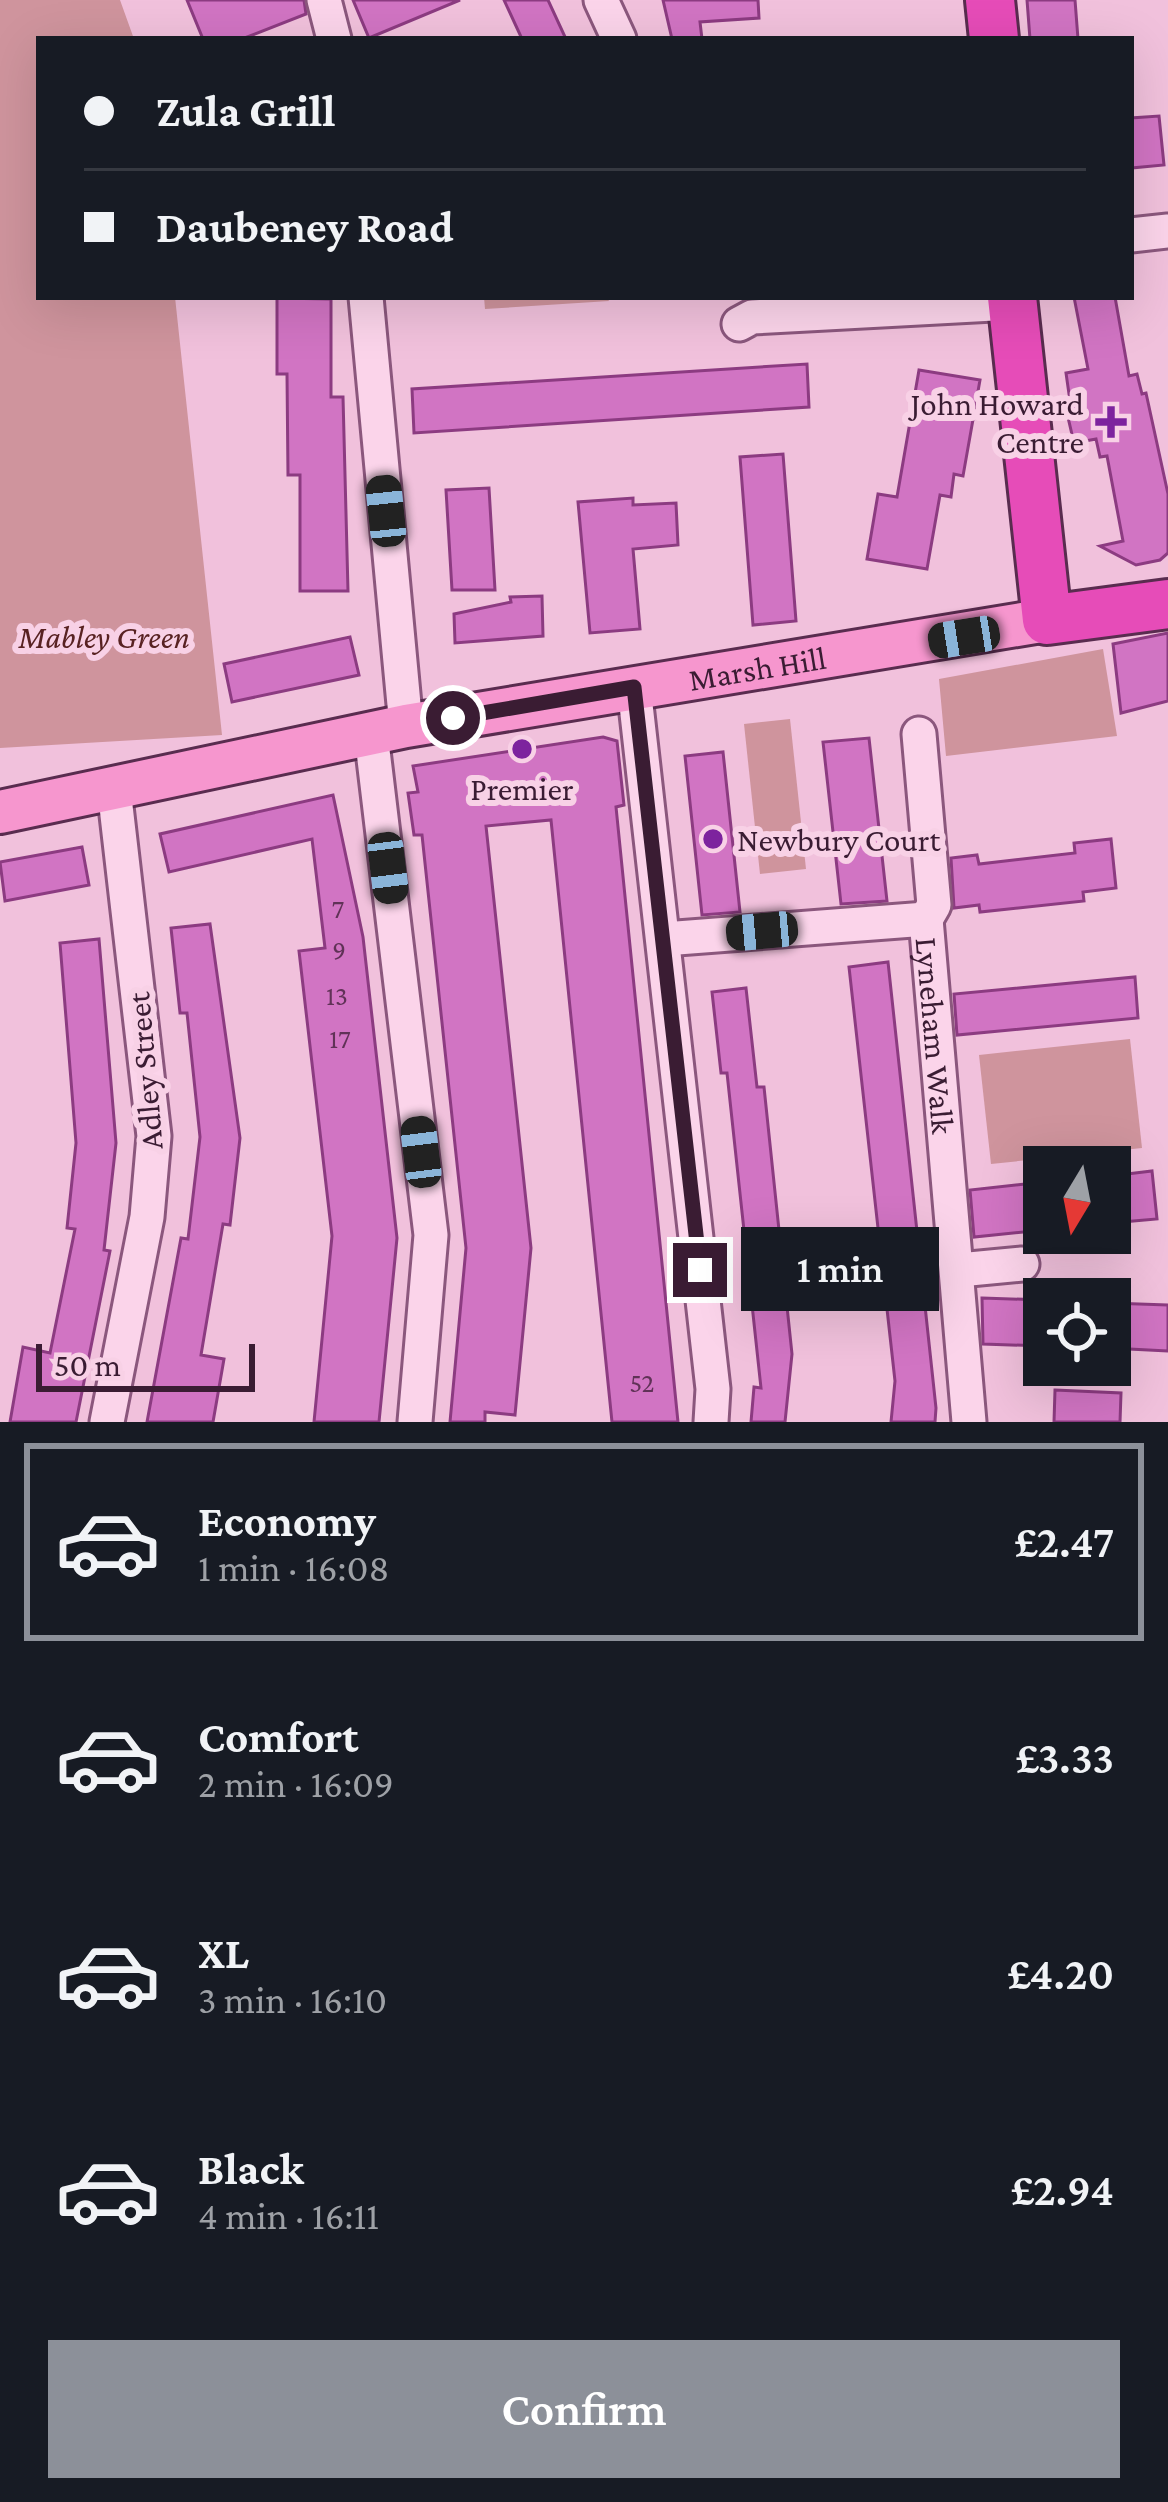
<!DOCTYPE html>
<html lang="en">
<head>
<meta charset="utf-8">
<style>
	body { margin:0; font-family:"Crimson Pro",serif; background:#242831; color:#f1f3f6; height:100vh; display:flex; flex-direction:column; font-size:45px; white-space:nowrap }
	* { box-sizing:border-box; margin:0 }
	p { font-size:39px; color:#9ea1a6 }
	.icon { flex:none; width:66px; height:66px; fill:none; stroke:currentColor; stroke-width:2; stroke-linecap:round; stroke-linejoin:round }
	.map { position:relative; height:1422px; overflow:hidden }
	.side { display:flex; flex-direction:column; background:#171b24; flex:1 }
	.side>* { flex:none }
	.guide { position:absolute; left:36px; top:36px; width:1098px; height:264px; border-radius:0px; box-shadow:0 12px 48px #0002; display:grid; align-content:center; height:264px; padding:0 48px; background:#171b24 }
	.needle { width:78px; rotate:190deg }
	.controls { position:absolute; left:1023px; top:1146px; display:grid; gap:24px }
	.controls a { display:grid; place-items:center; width:108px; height:108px; border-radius:0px; background:#171b24; box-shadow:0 12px 48px #0002; font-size:60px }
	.scale { position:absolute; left:36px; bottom:30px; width:219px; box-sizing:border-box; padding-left:12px; border:6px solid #3a1c33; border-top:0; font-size:33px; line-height:42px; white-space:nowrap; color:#3a1c33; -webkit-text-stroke:9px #f8d1e6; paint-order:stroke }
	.end { position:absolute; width:54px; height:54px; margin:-27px; border:15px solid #3a1c33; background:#fff; box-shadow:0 0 0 6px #fff }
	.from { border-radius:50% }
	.bubble { position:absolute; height:84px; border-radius:0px; background:#171b24; box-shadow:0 12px 48px #0002; font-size:39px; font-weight:600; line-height:84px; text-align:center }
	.car { position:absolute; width:36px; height:72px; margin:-36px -18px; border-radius:15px; box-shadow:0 0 9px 3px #0007; background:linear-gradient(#222 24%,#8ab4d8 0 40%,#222 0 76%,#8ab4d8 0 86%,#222 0) }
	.guide b { display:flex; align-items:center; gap:42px; height:114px; font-size:45px }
	.guide b+b { border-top:3px solid #363941 }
	.guide i { width:30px; height:30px; background:#f1f3f6 }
	ul { padding:21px 0 0; list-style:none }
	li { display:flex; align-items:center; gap:36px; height:198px; margin:0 24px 18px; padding:0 24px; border:6px solid transparent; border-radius:0px }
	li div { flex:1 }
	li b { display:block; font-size:45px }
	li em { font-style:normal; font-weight:600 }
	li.current { border-color:#8c9099 }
	li>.icon { width:108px; height:108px; stroke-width:1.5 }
	.primary-button { display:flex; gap:24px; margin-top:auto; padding:24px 48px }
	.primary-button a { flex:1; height:138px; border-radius:0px; background:#8c9099; color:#fff; font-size:48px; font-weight:600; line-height:138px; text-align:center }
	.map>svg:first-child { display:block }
</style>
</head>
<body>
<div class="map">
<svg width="1168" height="1422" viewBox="0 0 1168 1422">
	<rect width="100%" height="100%" fill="#f1c1dc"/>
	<!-- green -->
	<g fill="#cf949d">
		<polygon points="0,0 120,0 134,39 39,39 39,297 175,297 222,735 0,748"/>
		<polygon points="484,297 607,297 609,301 485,309"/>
		<polygon points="1103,649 1117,736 946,756 939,679"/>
		<polygon points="790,719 806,869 760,874 744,724"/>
		<polygon points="1130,1039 1142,1148 991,1164 979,1055"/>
	</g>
	<!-- building -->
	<g fill="#d174c3" stroke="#8c3b81" stroke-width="3">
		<polygon points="187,0 304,0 306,14 242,39 203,39"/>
		<polygon points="353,0 460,0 369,38"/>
		<polygon points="504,0 548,0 566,39 522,39"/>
		<polygon points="663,0 758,0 759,18 700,22 702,39 672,39"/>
		<polygon points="1027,0 1075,0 1078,39 1030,39"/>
		<polygon points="1159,116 1164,165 1131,168 1131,118"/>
		<polygon points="1074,297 1115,297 1129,376 1137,374 1142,394 1146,393 1168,494 1168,553 1160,560 1136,565 1100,546 1123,541 1107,456 1100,457 1096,439 1074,443 1067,413 1071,408 1066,373 1088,369"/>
		<polygon points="277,298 331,299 331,397 343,397 348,591 300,591 300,475 288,475 287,374 277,374"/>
		<polygon points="807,364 809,407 414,433 412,389"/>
		<polygon points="919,370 980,380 963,476 954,474 951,497 940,495 927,569 867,559 878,494 897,497"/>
		<polygon points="783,454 796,621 753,625 740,457"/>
		<polygon points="489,488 495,590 452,590 446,490"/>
		<polygon points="633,498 633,505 676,503 678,545 633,549 640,629 590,633 578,502"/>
		<polygon points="542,596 543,636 455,643 454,614 511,602 510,597"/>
		<polygon points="1168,633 1168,701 1121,713 1113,644"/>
		<polygon points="350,637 359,675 232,702 224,664"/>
		<polygon points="603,737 617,741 624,805 616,807 678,1422 612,1422 551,820 486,826 531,1248 515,1415 485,1412 485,1422 450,1422 466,1248 422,835 414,835 408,793 418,792 413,766"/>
		<polygon points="869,738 887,901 841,904 823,742"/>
		<polygon points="723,752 740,912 702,915 685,756"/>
		<polygon points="333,795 363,937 397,1238 379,1422 314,1422 332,1236 299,951 325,948 312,839 169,872 160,834"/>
		<polygon points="1111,839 1116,888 1083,892 1084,901 980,912 979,905 954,908 951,858 977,855 979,864 1075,853 1074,843"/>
		<polygon points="82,847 89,885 5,901 0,862"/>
		<polygon points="210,924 240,1138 230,1225 223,1224 201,1355 224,1359 213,1422 147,1422 181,1238 188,1239 200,1137 187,1013 180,1013 171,928"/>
		<polygon points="99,939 116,1143 104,1250 110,1251 76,1422 10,1422 23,1347 50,1353 75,1229 67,1228 76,1143 60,943"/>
		<polygon points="888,962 936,1408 935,1422 891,1422 895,1381 849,967"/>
		<polygon points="1135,977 1138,1018 957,1035 954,994"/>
		<polygon points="746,988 757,1087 764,1087 792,1354 785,1422 751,1422 754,1387 761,1388 727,1073 721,1073 712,992"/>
		<polygon points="1152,1171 1157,1219 1110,1223 1110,1176"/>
		<polygon points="1044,1182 1044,1230 974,1237 970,1190"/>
		<polygon points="982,1298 1044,1300 1044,1346 983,1344"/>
		<polygon points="1110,1303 1168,1305 1168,1351 1110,1348"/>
		<polygon points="1055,1390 1121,1393 1120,1422 1054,1422"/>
	</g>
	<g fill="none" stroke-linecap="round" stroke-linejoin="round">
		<defs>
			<g id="minor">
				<polyline points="324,0 334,39"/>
				<polyline points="601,0 619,39"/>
				<polyline points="1131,235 1168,231"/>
				<polyline points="366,297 406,726"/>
				<polyline points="739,324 752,317 1012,303"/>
				<polyline points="634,687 713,1389 711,1422"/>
				<polyline points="371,734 431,1235 415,1422"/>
				<polyline points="919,734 934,905 926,919"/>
				<path id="s1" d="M926 919 969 1422"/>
				<polyline points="664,939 926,919"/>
				<polyline points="959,1270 1022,1264"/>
				<polyline points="107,1422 147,1217 154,1136 114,789"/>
			</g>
			<g id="major">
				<path id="s2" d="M0 812 406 726 1047 620"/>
			</g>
			<g id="highway">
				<polyline points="990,0 994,39"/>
				<polyline points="1012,297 1047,620 1168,604"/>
			</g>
		</defs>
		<!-- minor casing -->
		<use href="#minor" stroke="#8b577d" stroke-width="39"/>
		<!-- major casing -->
		<use href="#major" stroke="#592c4f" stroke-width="48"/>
		<!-- highway casing -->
		<use href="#highway" stroke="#592c4f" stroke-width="54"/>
		<!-- minor -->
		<use href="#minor" stroke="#fbd4ea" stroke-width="33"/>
		<!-- major -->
		<use href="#major" stroke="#f696ce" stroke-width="42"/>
		<!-- highway -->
		<use href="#highway" stroke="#e64cb8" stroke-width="48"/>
	</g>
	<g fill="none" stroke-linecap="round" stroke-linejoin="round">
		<!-- route -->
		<polyline stroke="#3a1c33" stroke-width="15" points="453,718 634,687 700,1270"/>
	</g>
	<!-- markers -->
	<g fill="#7d239e" stroke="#f8d1e6" stroke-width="4.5">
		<path d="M1105 404h12v12h12v12h-12v12h-12v-12h-12v-12h12z"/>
		<circle cx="522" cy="749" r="12"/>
		<circle cx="713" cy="839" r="12"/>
	</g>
	<g text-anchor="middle" stroke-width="12" stroke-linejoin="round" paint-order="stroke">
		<!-- number labels -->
		<g font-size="27" fill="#603257">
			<text x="338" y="918">7</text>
			<text x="339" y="959">9</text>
			<text x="337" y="1005">13</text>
			<text x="340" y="1048">17</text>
			<text x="642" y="1392">52</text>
		</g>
		<!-- poi labels -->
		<g font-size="33" fill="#3a1c33" stroke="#f8d1e6" text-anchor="end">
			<text x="1084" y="415">John Howard<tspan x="1084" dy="38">Centre</tspan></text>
			<text x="522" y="800" text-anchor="middle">Premier</text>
			<text x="737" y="851" text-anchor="start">Newbury Court</text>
		</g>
		<!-- park labels -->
		<g font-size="33" font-style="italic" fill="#582222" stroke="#f8d1e6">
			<text x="104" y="648">Mabley Green</text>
		</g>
		<!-- street labels -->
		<g font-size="33" fill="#3a1c33" stroke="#f8d1e6">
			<text dy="12" stroke="none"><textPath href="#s2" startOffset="771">Marsh Hill</textPath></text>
			<text dy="12" stroke="none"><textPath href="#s1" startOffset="117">Lyneham Walk</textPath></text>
			<text transform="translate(144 1071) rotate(-95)" y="12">Adley Street</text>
		</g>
	</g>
</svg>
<div class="controls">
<a><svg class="needle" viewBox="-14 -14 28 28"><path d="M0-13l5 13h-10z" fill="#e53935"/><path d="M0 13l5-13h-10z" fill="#9ea1a6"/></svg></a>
<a><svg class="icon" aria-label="locate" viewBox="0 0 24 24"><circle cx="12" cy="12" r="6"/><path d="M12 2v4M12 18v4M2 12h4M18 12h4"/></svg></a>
</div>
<div class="scale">50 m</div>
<i class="end from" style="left:453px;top:718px"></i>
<i class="end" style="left:700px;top:1270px"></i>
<div class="bubble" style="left:741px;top:1227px;width:198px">1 min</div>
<i class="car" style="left:386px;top:511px;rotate:354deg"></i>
<i class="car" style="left:964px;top:637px;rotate:261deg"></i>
<i class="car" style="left:388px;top:868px;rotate:173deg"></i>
<i class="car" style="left:762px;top:931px;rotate:265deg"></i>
<i class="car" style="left:421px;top:1152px;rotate:353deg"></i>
<div class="guide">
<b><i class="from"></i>Zula Grill</b>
<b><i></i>Daubeney Road</b>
</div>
</div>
<section class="side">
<ul>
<li class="current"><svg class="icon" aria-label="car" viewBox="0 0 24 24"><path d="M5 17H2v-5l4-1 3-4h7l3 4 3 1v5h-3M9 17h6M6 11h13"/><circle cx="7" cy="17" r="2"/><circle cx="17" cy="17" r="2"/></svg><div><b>Economy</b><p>1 min · 16:08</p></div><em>£2.47</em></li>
<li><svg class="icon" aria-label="car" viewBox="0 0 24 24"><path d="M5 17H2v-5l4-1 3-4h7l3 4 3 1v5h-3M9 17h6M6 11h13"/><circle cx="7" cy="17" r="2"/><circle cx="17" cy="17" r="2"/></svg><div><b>Comfort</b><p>2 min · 16:09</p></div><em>£3.33</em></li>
<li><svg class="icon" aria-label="car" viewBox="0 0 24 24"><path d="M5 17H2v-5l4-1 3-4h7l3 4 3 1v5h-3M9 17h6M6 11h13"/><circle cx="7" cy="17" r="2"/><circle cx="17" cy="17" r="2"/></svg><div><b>XL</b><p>3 min · 16:10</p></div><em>£4.20</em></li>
<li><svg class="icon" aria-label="car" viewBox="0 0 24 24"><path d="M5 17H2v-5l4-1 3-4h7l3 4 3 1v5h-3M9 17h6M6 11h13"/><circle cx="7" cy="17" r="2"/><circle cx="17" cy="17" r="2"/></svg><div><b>Black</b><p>4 min · 16:11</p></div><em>£2.94</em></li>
</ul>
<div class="primary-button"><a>Confirm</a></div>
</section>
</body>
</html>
